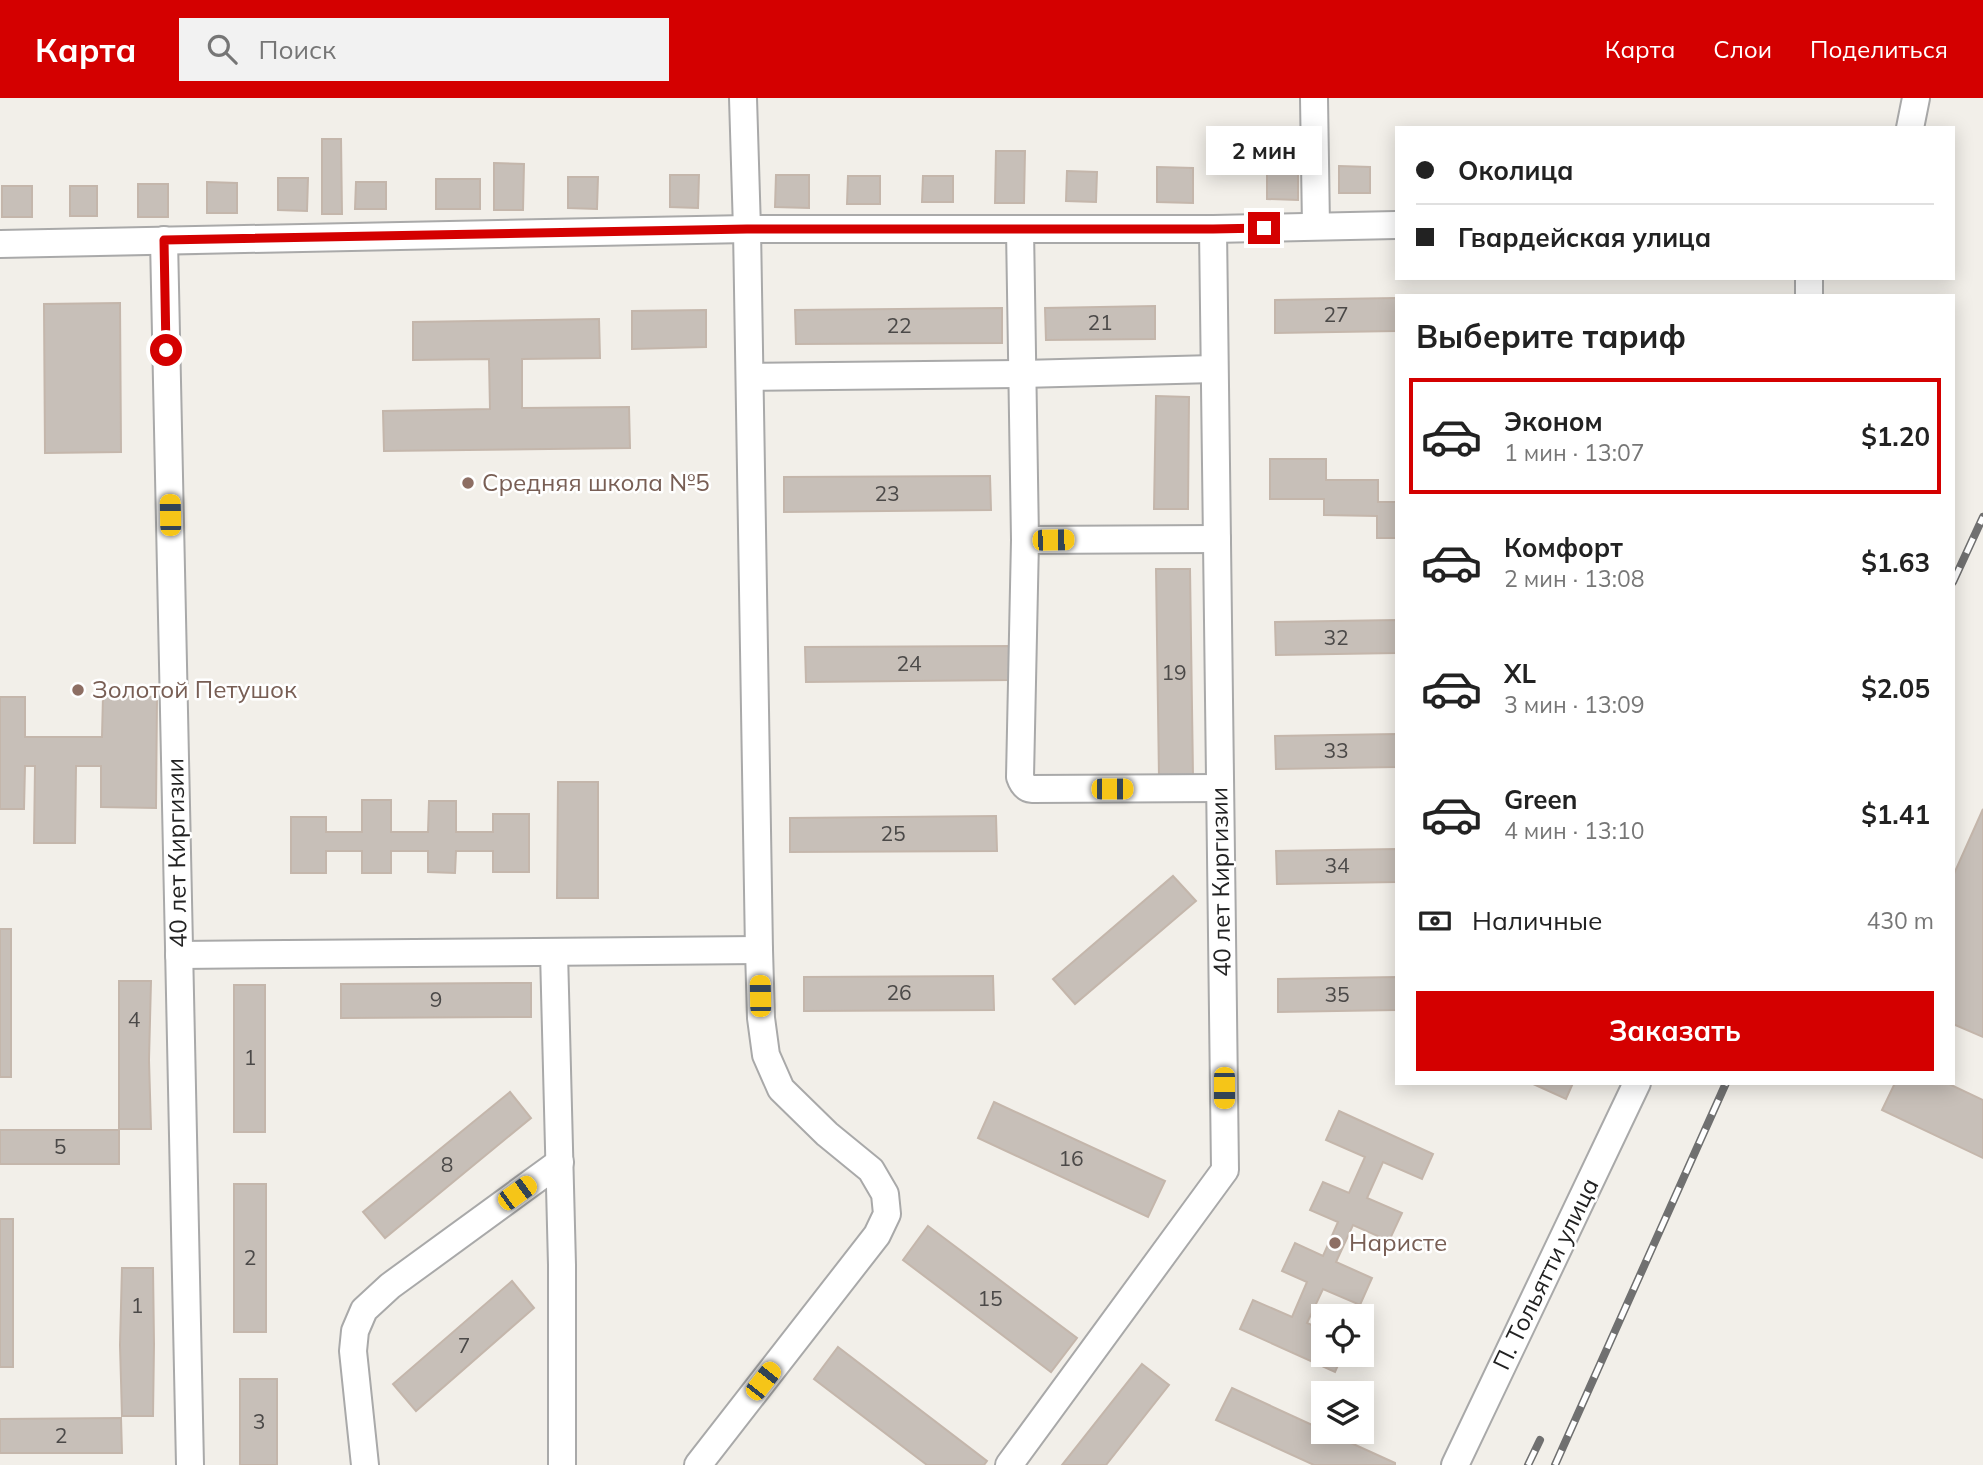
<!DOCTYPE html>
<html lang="ru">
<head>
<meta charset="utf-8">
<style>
	body { margin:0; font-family:Mulish,sans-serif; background:#f2f2f2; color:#222; height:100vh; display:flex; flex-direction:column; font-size:26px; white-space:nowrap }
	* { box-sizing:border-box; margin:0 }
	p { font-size:23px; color:#767676 }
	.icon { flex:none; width:38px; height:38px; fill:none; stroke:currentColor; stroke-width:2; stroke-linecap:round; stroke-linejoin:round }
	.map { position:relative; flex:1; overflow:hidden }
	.details { position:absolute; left:1395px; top:196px; width:560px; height:791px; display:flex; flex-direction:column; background:#fff; border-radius:0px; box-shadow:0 4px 18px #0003 }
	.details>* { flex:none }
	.banner { position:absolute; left:1395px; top:28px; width:560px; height:154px; border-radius:0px; box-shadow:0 4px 18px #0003; display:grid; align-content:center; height:154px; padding:0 21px; background:#fff }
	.buttons { position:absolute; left:1311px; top:1206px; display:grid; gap:14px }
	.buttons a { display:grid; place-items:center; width:63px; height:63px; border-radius:0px; background:#fff; box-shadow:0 4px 18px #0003; font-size:35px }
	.end { position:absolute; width:32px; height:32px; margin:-16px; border:9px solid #d40000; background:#fff; box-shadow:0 0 0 4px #fff }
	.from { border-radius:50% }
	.bubble { position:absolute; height:49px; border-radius:0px; background:#fff; box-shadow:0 4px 18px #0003; font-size:23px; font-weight:700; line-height:49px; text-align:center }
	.car { position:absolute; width:21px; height:42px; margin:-21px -10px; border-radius:9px; box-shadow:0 0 5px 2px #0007; background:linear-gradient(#f5c518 24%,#345 0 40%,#f5c518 0 76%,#345 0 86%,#f5c518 0) }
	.banner b { display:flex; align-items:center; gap:24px; height:66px; font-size:26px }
	.banner b+b { border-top:2px solid #e0e0e0 }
	.banner i { width:18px; height:18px; background:#222 }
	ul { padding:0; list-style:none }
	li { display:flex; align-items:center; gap:21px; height:116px; margin:0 14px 10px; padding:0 7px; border:4px solid transparent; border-radius:0px }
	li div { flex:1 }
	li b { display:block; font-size:26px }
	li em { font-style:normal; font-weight:700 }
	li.selected { border-color:#d40000 }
	li>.icon { width:63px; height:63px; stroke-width:1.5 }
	h2 { padding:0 21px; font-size:32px; line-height:84px }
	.pay { display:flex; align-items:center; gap:18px; height:77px; padding:0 21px; font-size:26px }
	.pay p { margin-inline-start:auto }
	.primary-button { display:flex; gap:14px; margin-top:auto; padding:14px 21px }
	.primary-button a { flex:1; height:80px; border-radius:0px; background:#d40000; color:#fff; font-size:28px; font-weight:700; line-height:80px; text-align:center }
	header { display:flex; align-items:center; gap:42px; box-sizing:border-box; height:98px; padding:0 35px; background:#d40000; color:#fff }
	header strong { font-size:33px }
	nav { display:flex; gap:38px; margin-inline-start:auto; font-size:24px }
	.search { width:490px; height:63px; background:#f2f2f2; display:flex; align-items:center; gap:18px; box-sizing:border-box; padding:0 24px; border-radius:0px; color:#767676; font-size:26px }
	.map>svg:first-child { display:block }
</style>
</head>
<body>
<header>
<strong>Карта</strong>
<div class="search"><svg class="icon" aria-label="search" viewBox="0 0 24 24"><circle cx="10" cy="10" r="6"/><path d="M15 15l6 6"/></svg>Поиск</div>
<nav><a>Карта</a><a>Слои</a><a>Поделиться</a></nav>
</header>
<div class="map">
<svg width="1983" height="1367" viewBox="0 0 1983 1367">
	<rect width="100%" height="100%" fill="#f2efe9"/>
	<!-- building -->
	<g fill="#c7bfb8" stroke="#c4b6ab" stroke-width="2">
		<polygon points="322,41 341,41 342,116 322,116"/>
		<polygon points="996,53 1025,53 1024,105 995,105"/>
		<polygon points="494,65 524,66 523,112 494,112"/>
		<polygon points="1339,68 1370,69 1370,95 1339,95"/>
		<polygon points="1157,69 1193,70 1193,105 1157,104"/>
		<polygon points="1267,71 1298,71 1298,102 1267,101"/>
		<polygon points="1067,73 1097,74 1096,104 1066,103"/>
		<polygon points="670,77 699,77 698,110 670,109"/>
		<polygon points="776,77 809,77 809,110 775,109"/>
		<polygon points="848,78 880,78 880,106 847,106"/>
		<polygon points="923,78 953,78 953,104 922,104"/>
		<polygon points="568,79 598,79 597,111 568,110"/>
		<polygon points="278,80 308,80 307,113 278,112"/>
		<rect x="436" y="81" width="44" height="30"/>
		<polygon points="207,84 237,85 237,115 207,115"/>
		<polygon points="356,84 386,84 386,111 355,111"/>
		<rect x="138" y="86" width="30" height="33"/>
		<rect x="2" y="88" width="30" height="31"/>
		<rect x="70" y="88" width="27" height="30"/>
		<polygon points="1396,200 1396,233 1275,235 1275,202"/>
		<polygon points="120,205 121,354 45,355 44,206"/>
		<polygon points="1155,208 1155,241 1046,242 1045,210"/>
		<polygon points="1002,210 1002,245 796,246 795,212"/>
		<polygon points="706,212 706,249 632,251 632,213"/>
		<polygon points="599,221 600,260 522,261 522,310 629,309 630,350 384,353 383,313 490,311 489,261 413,262 413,224"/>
		<polygon points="1156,298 1189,299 1188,411 1154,411"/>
		<polygon points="1270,361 1326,361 1326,382 1378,382 1378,404 1396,404 1396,440 1377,440 1377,418 1324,417 1324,401 1270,401"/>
		<polygon points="990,378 991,412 784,414 784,379"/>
		<polygon points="1156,471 1190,471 1193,679 1159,680"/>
		<polygon points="1396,522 1396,555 1276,557 1275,524"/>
		<polygon points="1012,548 1012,582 806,584 805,549"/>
		<polygon points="103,598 157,599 156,710 101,709 101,668 76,668 75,745 34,745 35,668 25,668 24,711 0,711 0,599 25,599 25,639 102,639"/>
		<polygon points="1396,636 1396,669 1276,671 1275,638"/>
		<polygon points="558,684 598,684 598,800 557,800"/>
		<polygon points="362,702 391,702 391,734 428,734 429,703 456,703 456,734 493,734 493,716 529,716 529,774 493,774 493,753 456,753 455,775 428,774 428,753 391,753 391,775 362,775 362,753 326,753 326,775 291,775 291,719 326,719 326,734 362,734"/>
		<polygon points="1983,711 1983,939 1953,926 1953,778"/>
		<polygon points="996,718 997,753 790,754 790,720"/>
		<polygon points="1396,751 1396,784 1277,786 1276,753"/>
		<polygon points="1173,778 1196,803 1075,906 1053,881"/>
		<rect x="0" y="831" width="11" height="148"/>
		<polygon points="993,878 994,912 804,913 804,879"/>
		<polygon points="1396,879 1396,912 1278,914 1278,881"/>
		<polygon points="119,883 151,883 149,962 151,1031 119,1031"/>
		<polygon points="531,885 531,919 341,920 341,886"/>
		<rect x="234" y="887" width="31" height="147"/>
		<polygon points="1531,985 1573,985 1566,1001"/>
		<polygon points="1895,985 1947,985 1983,1002 1983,1060 1882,1012"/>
		<polygon points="510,994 531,1020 385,1140 363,1114"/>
		<polygon points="994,1004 1165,1083 1148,1119 978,1040"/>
		<polygon points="1339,1013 1433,1056 1422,1081 1383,1064 1367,1100 1402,1115 1389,1143 1353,1127 1336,1164 1372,1180 1360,1207 1323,1191 1307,1225 1323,1232 1323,1256 1343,1256 1335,1274 1240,1231 1253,1202 1292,1219 1307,1184 1282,1173 1295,1145 1323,1158 1338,1124 1310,1112 1323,1084 1349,1095 1365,1059 1326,1042"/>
		<rect x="0" y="1032" width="119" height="34"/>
		<rect x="234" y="1086" width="32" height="148"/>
		<rect x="0" y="1121" width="13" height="148"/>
		<polygon points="928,1128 1077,1240 1051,1274 903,1162"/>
		<polygon points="122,1170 153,1170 154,1246 153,1318 122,1318 120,1247"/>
		<polygon points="512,1183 534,1210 416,1313 393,1286"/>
		<polygon points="838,1249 987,1363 984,1367 927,1367 814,1281"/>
		<polygon points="1142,1266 1169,1287 1106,1367 1062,1367"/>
		<rect x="240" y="1281" width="37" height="86"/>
		<polygon points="1232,1290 1323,1332 1323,1334 1327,1334 1395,1365 1395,1367 1314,1367 1216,1322"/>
		<polygon points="121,1320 122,1355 0,1355 0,1321"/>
	</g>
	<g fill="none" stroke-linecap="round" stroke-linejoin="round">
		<defs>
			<g id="minor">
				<polyline points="1314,0 1316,128"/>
				<polyline points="1910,30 1916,0"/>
				<path d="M1020 131 1025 442 1020 679C1022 685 1025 690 1032 691L1220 690"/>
				<polyline points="164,142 190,1367"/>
				<polyline points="0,146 747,131 1213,131 1396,127"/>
				<polyline points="1809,198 1809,180"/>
				<polyline points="750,279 1022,276 1214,271"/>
				<polyline points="1025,442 1217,441"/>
				<polyline points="554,854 562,1167 562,1367"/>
				<polyline points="179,857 759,852"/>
				<polyline points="365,1367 353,1253 355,1233 364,1212 390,1188 560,1064"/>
				<polyline points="698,1367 877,1137 887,1116 885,1096 871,1072 827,1036 781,991 766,957 761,920 759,852 747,131 743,0"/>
				<polyline points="1009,1367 1225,1072 1213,131"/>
				<polyline points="1455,1367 1637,985"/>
			</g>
		</defs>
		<!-- minor casing -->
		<use href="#minor" stroke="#a9a9a9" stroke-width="30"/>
		<!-- minor -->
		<use href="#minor" stroke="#fff" stroke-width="26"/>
		<defs>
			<g id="rail">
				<polyline points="1953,484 1983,419"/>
				<polyline points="1528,1367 1540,1342"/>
				<polyline points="1555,1367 1726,985"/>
			</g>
		</defs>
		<!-- rail casing -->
		<use href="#rail" stroke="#707070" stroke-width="8"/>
		<!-- rail -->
		<use href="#rail" stroke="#fff" stroke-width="5" stroke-dasharray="16" stroke-linecap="butt"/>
	</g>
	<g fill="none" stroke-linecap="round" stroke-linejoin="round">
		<!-- route -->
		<polyline stroke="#d40000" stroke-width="9" points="166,252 164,142 747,131 1213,131 1264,130"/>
	</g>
	<!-- markers -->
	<g fill="#8d6e63" stroke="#fff" stroke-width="2.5">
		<circle cx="468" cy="385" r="7"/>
		<circle cx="78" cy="592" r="7"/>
		<circle cx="1335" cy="1145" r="7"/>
	</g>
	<g text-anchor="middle" stroke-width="5" stroke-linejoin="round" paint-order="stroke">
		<!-- number labels -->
		<g font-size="21" fill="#4b4948">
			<text x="1336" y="224">27</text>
			<text x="1100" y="232">21</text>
			<text x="899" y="235">22</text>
			<text x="887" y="403">23</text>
			<text x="1336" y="547">32</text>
			<text x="909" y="573">24</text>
			<text x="1174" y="582">19</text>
			<text x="1336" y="660">33</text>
			<text x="893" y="743">25</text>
			<text x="1337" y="775">34</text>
			<text x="899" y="902">26</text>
			<text x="1337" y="904">35</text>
			<text x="436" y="909">9</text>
			<text x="134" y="929">4</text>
			<text x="250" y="967">1</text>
			<text x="60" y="1056">5</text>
			<text x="1071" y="1068">16</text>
			<text x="447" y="1074">8</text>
			<text x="250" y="1167">2</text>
			<text x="990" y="1208">15</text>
			<text x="137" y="1215">1</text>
			<text x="464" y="1255">7</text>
			<text x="259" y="1331">3</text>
			<text x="61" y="1345">2</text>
		</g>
		<!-- education labels -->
		<g font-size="24" fill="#785e54" stroke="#fff" text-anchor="start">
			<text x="482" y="393">Средняя школа №5</text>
			<text x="92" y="600">Золотой Петушок</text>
			<text x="1349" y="1153">Наристе</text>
		</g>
		<!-- street labels -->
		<g font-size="24" fill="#222" stroke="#fff">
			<text transform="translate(177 755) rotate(-91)" y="8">40 лет Киргизии</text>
			<text transform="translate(1221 784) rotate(-91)" y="8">40 лет Киргизии</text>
			<text transform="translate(1546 1176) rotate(-64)" y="8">П. Тольятти улица</text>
		</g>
	</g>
</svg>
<div class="buttons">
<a><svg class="icon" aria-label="locate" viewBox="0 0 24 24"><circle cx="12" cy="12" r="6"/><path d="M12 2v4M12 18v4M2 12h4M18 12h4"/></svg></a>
<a><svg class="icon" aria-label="layers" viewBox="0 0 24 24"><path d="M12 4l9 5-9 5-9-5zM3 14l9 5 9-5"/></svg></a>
</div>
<i class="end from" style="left:166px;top:252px"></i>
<i class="end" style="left:1264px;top:130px"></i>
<div class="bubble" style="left:1206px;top:28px;width:116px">2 мин</div>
<i class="car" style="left:170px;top:417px;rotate:359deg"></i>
<i class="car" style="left:1053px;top:442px;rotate:89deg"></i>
<i class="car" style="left:1112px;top:691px;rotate:90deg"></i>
<i class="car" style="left:760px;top:898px;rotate:359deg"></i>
<i class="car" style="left:1224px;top:990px;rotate:180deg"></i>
<i class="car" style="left:517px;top:1095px;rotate:54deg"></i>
<i class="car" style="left:763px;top:1283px;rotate:38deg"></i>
<div class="banner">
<b><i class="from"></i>Околица</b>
<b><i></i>Гвардейская улица</b>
</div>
<section class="details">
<h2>Выберите тариф</h2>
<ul>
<li class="selected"><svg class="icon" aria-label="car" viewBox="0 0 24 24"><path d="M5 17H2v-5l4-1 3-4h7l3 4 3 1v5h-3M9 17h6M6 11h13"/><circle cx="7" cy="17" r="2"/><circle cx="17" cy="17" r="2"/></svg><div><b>Эконом</b><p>1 мин · 13:07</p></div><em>$1.20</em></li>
<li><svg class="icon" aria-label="car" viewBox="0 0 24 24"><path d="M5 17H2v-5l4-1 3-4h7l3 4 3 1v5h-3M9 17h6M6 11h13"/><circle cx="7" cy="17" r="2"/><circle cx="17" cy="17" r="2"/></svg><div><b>Комфорт</b><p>2 мин · 13:08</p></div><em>$1.63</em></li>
<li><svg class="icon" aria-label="car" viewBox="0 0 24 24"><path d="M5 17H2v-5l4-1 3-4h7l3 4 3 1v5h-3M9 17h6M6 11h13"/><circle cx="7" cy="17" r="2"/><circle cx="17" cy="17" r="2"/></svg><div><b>XL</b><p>3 мин · 13:09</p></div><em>$2.05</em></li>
<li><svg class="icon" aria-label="car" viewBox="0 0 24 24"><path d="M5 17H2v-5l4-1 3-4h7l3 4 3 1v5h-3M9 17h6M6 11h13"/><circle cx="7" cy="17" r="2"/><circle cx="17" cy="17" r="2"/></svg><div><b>Green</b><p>4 мин · 13:10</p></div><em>$1.41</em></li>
</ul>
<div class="pay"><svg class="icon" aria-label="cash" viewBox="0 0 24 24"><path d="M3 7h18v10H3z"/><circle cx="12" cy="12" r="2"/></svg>Наличные<p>430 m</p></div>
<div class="primary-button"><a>Заказать</a></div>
</section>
</div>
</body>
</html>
